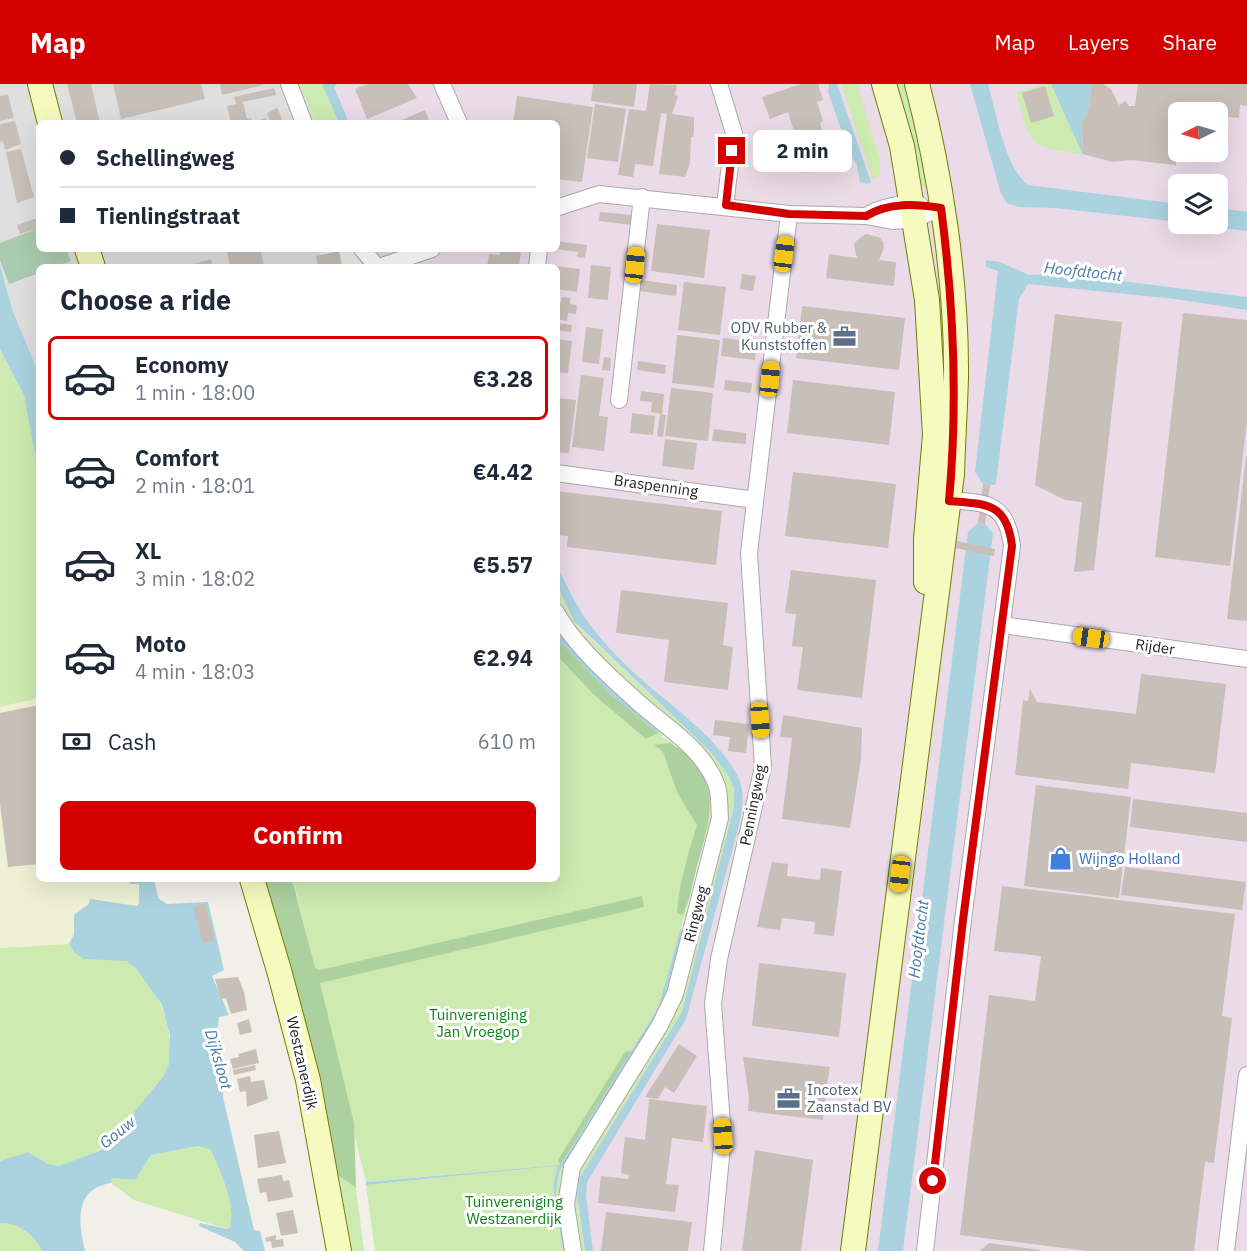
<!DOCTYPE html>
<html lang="en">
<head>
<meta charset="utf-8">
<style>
	body { margin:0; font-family:"IBM Plex Sans",sans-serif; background:#f2f2f3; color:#1f2937; height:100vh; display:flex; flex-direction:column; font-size:22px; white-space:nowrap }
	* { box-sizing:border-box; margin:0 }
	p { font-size:20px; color:#747a83 }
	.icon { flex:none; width:33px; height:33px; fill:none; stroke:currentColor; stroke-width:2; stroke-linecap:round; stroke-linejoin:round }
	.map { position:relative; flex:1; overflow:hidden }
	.sheet { position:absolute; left:36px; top:180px; width:524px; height:618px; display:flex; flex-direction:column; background:#fff; border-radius:9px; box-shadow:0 6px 24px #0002 }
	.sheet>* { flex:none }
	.banner { position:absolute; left:36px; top:36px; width:524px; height:132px; border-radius:9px; box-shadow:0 6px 24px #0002; display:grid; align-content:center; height:132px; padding:0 24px; background:#fff }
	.needle { width:39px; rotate:265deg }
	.controls { position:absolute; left:1168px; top:18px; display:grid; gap:12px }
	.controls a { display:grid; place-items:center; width:60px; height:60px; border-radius:9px; background:#fff; box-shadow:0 6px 24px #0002; font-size:30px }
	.end { position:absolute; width:27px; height:27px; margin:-14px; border:8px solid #d40000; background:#fff; box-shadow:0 0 0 3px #fff }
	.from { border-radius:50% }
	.bubble { position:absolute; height:42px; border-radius:9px; background:#fff; box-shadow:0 6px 24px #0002; font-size:20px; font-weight:700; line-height:42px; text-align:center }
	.car { position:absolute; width:18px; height:36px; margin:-18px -9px; border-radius:8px; box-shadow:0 0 4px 2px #0007; background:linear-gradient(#f5c518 24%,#345 0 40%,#f5c518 0 76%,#345 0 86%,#f5c518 0) }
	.banner b { display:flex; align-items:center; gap:21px; height:57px; font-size:22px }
	.banner b+b { border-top:2px solid #e0e1e3 }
	.banner i { width:15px; height:15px; background:#1f2937 }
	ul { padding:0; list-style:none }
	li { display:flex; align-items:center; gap:18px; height:84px; margin:0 12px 9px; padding:0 12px; border:3px solid transparent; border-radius:9px }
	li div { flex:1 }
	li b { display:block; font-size:22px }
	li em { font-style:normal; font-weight:700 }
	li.on { border-color:#d40000 }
	li>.icon { width:54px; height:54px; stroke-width:1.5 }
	h2 { padding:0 24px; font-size:27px; line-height:72px }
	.pay { display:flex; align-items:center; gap:15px; height:66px; padding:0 24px; font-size:22px }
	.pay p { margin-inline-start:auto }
	.action { display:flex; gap:12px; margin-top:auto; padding:12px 24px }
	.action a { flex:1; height:69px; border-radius:9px; background:#d40000; color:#fff; font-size:24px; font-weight:700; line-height:69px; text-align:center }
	header { display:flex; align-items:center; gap:36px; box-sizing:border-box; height:84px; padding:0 30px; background:#d40000; color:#fff }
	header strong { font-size:28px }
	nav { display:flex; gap:33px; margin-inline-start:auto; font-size:21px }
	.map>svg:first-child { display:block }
</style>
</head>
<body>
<header>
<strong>Map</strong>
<nav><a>Map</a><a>Layers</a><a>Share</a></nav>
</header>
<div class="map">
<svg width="1247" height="1167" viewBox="0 0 1247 1167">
	<rect width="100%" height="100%" fill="#f2efe9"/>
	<!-- residential -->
	<polygon fill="#e0dfdf" points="0,0 299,0 316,39 39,39 39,165 321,165 319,183 39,183 39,447 0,335"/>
	<!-- industrial -->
	<path fill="#ebdbe8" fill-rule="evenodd" d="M282 0H1247V1167H587L574 1092 660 945 726 707 564 535 557 513 556 183H371L356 165H556V39H298ZM1179 28H1218V68H1179ZM1179 100H1218V140H1179Z"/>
	<!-- farmland -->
	<polygon fill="#eef0d5" points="39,614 39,795 125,795 131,800 139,799 139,819 132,823 90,815 89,820 74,831 74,850 69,860 0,864 0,623"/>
	<!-- grass -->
	<g fill="#cdebb0" fill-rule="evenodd">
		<polygon points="299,0 322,0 338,39 316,39"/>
		<polygon points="841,0 857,0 880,75 880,91 873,96"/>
		<polygon points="887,0 908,0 929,99 927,104 918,100"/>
		<path d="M1046 0H1051L1083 71C1025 60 1032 65 1016 8Z"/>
		<polygon points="0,266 24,311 39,391 39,614 0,623"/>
		<polygon points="556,501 574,537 581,546 710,667 727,689 734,704 734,723 682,928 580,1093 577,1111 585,1167 576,1167 570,1102 659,948 722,706 590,566 559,526"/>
		<path d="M557 536 587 574 665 647 662 652 668 657 672 653C745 713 709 757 691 834L684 832 681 844 688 846 668 919 571 1076C559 1111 564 1131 569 1167H566L556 1108 559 1088 658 930 683 847 680 848 658 924 560 1081 366 1098 293 795H556L557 553 610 610 658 649 661 647C640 621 557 570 557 536ZM673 658C725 690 715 729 702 780 698 795 696 815 688 829L685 825 712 730C714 696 697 681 673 660Z"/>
		<path d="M69 860C86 886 105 868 127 878 156 891 176 951 169 980 164 1000 145 1017 133 1033L131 1039C109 1055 81 1090 49 1080 42 1078 35 1072 28 1068L0 1077V864Z"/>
		<path d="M198 1062 211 1066C220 1089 236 1118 230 1143L227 1145 134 1116 111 1099V1094L135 1096 151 1071Z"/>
		<polygon points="556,1082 557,1085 553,1102 563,1167 375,1167 366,1101"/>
		<polygon points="329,1085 356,1104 364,1167 347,1167"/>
		<path d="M0 1139C19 1139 34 1150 42 1167H0Z"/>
	</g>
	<!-- forest -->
	<g fill="#add19e">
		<polygon points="556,553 610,610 658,649 646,655 593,610 557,571"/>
		<path d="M670 659C727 691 710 735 696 786 692 800 690 820 682 831L677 829C679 799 688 770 697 741L678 710 663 668 654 661Z"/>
		<polygon points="260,795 292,795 315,884 320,886 642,812 644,823 320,899 354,1039 356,1104 329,1085"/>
		<polygon points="632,967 560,1081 558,1076 625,968"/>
	</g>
	<!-- cemetery -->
	<polygon fill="#aacbaf" points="39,144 39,165 66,165 71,177 55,183 39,183 39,189 9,200 0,176 0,159"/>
	<!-- water -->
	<g fill="#aad3df">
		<polygon points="322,0 337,0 334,3 349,39 339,39"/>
		<polygon points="829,0 837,0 871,98 869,100 860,98 857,81 849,68 828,8"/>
		<path d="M970 0H988C997 30 1004 82 1028 101L1179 120V138L1055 124 1019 123 1007 119 1001 110Z"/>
		<polygon points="1051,0 1092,0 1089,24 1082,40 1083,71"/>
		<polygon points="1218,124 1247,128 1247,147 1188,140 1218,140"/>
		<polygon points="986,176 1000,178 1029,191 1060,189 1247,213 1247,226 1175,215 1028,200 1019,215 996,399 995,401 983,400 975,388 998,187 986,183"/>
		<polygon points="0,182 13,228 39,290 39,391 24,311 0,265"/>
		<polygon points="978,439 985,440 993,449 903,1167 878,1167 968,448"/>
		<path d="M556 478C575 523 592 548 627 582 663 618 716 648 739 695 746 711 741 733 737 749L686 935 587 1098 586 1111 593 1167H585L577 1111 580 1093 682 928 734 723V704L727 689 710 667 574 537 557 501Z"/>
		<polygon points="556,546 576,570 661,647 658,649 610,610 557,555"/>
		<path d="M125 795H154L158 814 167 820 208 818 224 886 212 892 229 931 219 933 215 966 223 984V1013L254 1146 260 1147 265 1167H244L235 1158 199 1142 200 1139 227 1145 230 1143C236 1118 220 1089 211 1066L198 1062 151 1071 135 1096 112 1094 111 1099C74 1105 78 1138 85 1167H42C34 1150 19 1139 0 1139V1077L28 1068 48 1080 59 1082 99 1067 131 1039 135 1027 163 993 169 980 170 952 162 921 136 884 126 877 84 875 75 869 69 860 74 850V831L89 820 90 815 137 822 139 819V800H131Z"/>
		<polygon points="680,847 683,847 661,924 559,1088 556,1108 566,1167 563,1167 553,1102 557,1085 556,1082 366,1101 366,1098 560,1081 658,924"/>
	</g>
	<!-- building -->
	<g fill="#c7bfb8">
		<polygon points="67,0 91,0 100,39 77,39"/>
		<polygon points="113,0 201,0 205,15 121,35"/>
		<polygon points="220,0 263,0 263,1 222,11"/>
		<polygon points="368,0 408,0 417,14 367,35 355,5"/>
		<polygon points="593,0 637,0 634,23 591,17"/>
		<polygon points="650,0 677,1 675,11 678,12 672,30 694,33 694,49 693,53 691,53 690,79 685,93 659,90 667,30 661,29 653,82 635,80 633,93 618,91 629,25 646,27"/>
		<polygon points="801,0 818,0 823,16 817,18 823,37 820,39 832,81 807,89 788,28 770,35 762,13"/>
		<polygon points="1092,0 1103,0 1111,5 1119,21 1125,17 1129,22 1135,22 1138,0 1247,0 1247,22 1240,21 1239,34 1225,33 1222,58 1218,57 1218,28 1179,28 1176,81 1131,76 1112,78 1083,70 1082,40 1089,23"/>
		<polygon points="1045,2 1054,32 1031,39 1022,9"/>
		<polygon points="274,4 276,11 243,18 247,35 251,34 252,38 266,34 267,39 231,39 227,22 236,20 234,13"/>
		<polygon points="8,10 14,34 0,37 0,12"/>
		<polygon points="517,12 593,23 582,98 556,95 556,39 513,39"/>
		<polygon points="595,20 626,25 618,78 587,74"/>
		<polygon points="276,24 278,25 283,39 271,39 267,30"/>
		<polygon points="425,26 430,39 395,39"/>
		<polygon points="15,37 21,60 5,66 3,57 0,58 0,40"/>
		<polygon points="21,65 34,113 17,119 6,68"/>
		<polygon points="600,128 633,131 632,141 599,137"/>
		<polygon points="37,134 39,144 20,150 17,141"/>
		<polygon points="657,140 710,146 704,194 651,187"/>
		<polygon points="866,150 879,153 883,158 884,164 879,176 896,178 894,202 826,194 829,170 857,174 854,162 856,157"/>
		<polygon points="556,157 587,161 585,174 577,173 578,168 556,165"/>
		<polygon points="241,165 260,165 264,181 230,183 227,168"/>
		<polygon points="500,165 521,167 519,183 487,183 489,170 500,171"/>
		<polygon points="339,167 342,182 318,183 316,172"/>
		<polygon points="211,175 213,183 187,183 187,182"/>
		<polygon points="591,181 611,183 608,216 588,214"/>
		<polygon points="556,182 580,185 577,208 556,205"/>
		<polygon points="742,190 756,192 753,207 740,205"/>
		<polygon points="641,196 677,201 676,212 639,207"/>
		<polygon points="684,198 726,203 720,251 678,246"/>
		<polygon points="562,213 570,214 570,220 577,221 576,230 568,229 567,237 556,235 556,218 561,219"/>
		<polygon points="802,222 905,234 899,286 796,274"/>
		<polygon points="1183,229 1247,236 1247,337 1230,482 1155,473"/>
		<polygon points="1055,230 1122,238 1094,486 1074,488 1082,418 1065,416 1035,401"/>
		<polygon points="556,239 572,241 571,248 556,246"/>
		<polygon points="586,243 603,245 599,280 582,278"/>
		<polygon points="677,251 720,256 714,304 672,299"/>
		<polygon points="723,254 757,258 755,276 721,272"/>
		<polygon points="556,255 572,257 568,289 556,288"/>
		<polygon points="604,273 611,274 610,287 602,286"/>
		<polygon points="638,277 666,281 665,290 637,286"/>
		<polygon points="581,291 604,294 599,332 608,333 604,367 572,363"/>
		<polygon points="725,296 752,299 751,309 724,306"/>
		<polygon points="793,296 895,308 889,361 787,349"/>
		<polygon points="671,304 713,309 708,357 665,352"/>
		<polygon points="641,307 664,310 662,330 651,328 652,318 640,317"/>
		<polygon points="556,314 576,316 569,369 556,368"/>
		<polygon points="632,329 655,332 653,351 630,349"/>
		<polygon points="660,330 666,331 663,353 657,352"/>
		<polygon points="714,345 746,349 746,360 712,357"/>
		<polygon points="665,355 697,359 694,386 662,382"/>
		<polygon points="1246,372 1247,372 1247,537 1227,535"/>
		<polygon points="793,388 896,400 888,464 785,452"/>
		<polygon points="983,400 990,401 985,440 978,439"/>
		<polygon points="556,407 722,427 716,481 567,463 568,452 557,451 560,430 556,430"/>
		<polygon points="957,457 995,465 994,472 956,464"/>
		<polygon points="791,486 876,496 862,614 797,606 803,563 792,562 796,530 785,529"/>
		<polygon points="621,506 728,519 723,561 733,563 728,606 664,598 669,556 616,549"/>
		<polygon points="1141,590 1226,600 1215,689 1131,679 1128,705 1015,691 1023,616 1028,617 1030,605 1037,618 1136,630"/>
		<polygon points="39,621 39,780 8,783 0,720 0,629"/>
		<polygon points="783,631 862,644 861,675 850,744 782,735 792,654 780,653"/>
		<polygon points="715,636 749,640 746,669 728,667 730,653 713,651"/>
		<polygon points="1036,701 1131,713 1119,814 1024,802"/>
		<polygon points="1133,715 1247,729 1247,758 1130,743"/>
		<polygon points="772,778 788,780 787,792 820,796 821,784 842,787 834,852 814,850 815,838 782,834 780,846 757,843"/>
		<polygon points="1125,783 1246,798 1242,826 1121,811"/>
		<polygon points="1002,802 1235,830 1222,932 1232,934 1214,1079 1205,1078 1194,1167 1088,1167 960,1151 989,911 1035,917 1041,872 994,867"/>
		<polygon points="205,819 215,856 203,859 193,823"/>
		<polygon points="759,879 846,889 839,953 752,942"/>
		<polygon points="238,893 244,908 247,926 231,930 226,914 221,915 215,895"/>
		<polygon points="249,935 252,948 240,951 237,939"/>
		<polygon points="679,960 697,972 674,1009 665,1003 658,1015 645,1013"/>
		<polygon points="256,965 259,979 233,985 230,975 239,973 238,970"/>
		<polygon points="743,973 830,983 827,1000 831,1003 827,1007 825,1019 828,1023 824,1026 823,1036 748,1027 749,1014"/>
		<polygon points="255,981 256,986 234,991 233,986"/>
		<polygon points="250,992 251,998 264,996 268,1015 247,1023 246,1007 240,1008 237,995"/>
		<polygon points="649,1015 707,1022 703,1058 672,1054 666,1100 679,1101 675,1128 598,1119 601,1092 628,1095 629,1091 621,1089 625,1053 645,1056"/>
		<polygon points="279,1047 286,1079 258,1084 254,1051"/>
		<polygon points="755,1066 813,1076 801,1167 742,1167"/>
		<polygon points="282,1091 283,1097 289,1096 293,1113 268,1118 266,1108 260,1109 257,1095"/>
		<polygon points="293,1126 298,1149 281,1152 276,1129"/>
		<polygon points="606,1128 692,1138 688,1167 601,1167"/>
		<polygon points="276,1151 276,1156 283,1155 284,1162 272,1164 271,1157 266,1158 265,1154"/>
		<polygon points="989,1159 1040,1166 1040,1167 980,1167"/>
	</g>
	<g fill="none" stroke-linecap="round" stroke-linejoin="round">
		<defs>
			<g id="street">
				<polyline points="289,0 304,39"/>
				<polyline points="442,0 459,39"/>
				<polyline points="719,0 734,49 725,121"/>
				<polyline points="556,124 599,110 789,130 866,132 893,137 915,135 941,124"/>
				<path d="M866 132C880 123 903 118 920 121"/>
				<polyline points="362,165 377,183"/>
				<polyline points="379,183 432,165"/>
				<polyline points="537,183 539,165"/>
				<polyline points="619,316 642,113"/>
				<polyline points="556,389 755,416"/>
				<path d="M556 528C573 560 612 595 639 619 667 644 704 665 717 702 720 712 719 724 720 734L675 910 660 941 572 1083 566 1121 573 1167"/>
				<polyline points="1002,541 1247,575"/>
				<polyline points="712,1167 723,1052 713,920 719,875 763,683 749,469 789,130"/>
				<path d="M925 1167 963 836 1012 462C1006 412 979 420 938 415"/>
				<polyline points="1226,1167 1247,991"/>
			</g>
			<g id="secondary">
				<polyline points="40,0 50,39"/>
				<polyline points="884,0 902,62 927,216 935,351 926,455 926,498"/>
				<polyline points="87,165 93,183"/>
				<polyline points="252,795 280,890 308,996 339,1167"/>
				<path d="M853 1167 952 390C953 358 955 326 956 294 957 200 941 91 917 0"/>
			</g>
		</defs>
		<!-- street casing -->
		<use href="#street" stroke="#a9a9a9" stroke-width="18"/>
		<!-- secondary casing -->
		<use href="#secondary" stroke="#707d05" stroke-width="26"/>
		<!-- street -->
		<use href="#street" stroke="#fff" stroke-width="16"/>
		<!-- secondary -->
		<use href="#secondary" stroke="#f7fabf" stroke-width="24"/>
	</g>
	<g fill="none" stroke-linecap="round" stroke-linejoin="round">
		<!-- route -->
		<path stroke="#d40000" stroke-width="8" d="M732 67 726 121 789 130 866 132C889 118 916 120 941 124 954 222 958 318 949 417 987 420 1007 419 1012 462L963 836 933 1097"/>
	</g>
	<!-- icons -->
	<defs>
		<symbol id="office-bare" viewBox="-9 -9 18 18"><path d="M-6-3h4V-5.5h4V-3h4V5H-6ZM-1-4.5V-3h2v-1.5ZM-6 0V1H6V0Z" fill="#5c6f8a" stroke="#fff" stroke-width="2.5" paint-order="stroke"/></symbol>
		<symbol id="shop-bare" viewBox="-9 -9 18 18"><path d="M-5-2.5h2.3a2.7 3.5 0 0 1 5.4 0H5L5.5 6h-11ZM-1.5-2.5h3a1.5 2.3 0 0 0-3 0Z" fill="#3f7fe0" stroke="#fff" stroke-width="2.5" paint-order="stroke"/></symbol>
	</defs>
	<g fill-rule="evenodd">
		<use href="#office-bare" x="828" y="236" width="33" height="33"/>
		<use href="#shop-bare" x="1044" y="758" width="33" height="33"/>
		<use href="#office-bare" x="772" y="998" width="33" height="33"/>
	</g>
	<g text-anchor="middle" stroke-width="6" stroke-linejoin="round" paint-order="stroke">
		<!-- service labels -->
		<g font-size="15" fill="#4e5e75" stroke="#fff" text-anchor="end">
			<text x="827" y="249">ODV Rubber &amp;<tspan x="827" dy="17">Kunststoffen</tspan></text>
			<text x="807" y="1011" text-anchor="start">Incotex<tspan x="807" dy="17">Zaanstad BV</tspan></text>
		</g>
		<!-- street labels -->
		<g font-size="15" fill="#222" stroke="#fff">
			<text transform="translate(656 402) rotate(8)" y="5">Braspenning</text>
			<text transform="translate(1155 563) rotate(8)" y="5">Rijder</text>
			<text transform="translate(753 721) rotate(-79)" y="5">Penningweg</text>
			<text transform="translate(696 830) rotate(-76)" y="5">Ringweg</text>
			<text transform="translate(302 979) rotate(77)" y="5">Westzanerdijk</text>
		</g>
		<!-- shop labels -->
		<g font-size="15" fill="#366cbe" stroke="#fff" text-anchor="start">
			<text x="1079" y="780">Wijngo Holland</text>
		</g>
		<!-- park labels -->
		<g font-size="15" fill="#0c8416" stroke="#fff">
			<text x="478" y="936">Tuinvereniging<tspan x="478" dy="17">Jan Vroegop</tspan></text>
			<text x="514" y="1123">Tuinvereniging<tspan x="514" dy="17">Westzanerdijk</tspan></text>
		</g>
		<!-- water labels -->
		<g font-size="16" font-style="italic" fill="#4a7aab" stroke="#fff">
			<text transform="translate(1083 187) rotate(6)" y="6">Hoofdtocht</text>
			<text transform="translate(918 855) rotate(-83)" y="6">Hoofdtocht</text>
			<text transform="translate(219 975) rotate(74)" y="6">Dijksloot</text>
			<text transform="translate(117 1048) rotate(-39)" y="6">Gouw</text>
		</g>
	</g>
</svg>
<div class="controls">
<a><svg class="needle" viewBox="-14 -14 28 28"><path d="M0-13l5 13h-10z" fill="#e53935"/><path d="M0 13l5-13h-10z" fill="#747a83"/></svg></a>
<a><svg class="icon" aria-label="layers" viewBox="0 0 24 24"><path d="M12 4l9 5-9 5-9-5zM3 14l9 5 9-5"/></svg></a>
</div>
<i class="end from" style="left:933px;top:1097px"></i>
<i class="end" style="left:732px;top:67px"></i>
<div class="bubble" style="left:753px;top:46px;width:99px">2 min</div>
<i class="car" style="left:784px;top:170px;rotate:7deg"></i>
<i class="car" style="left:635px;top:181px;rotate:6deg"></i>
<i class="car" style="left:770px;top:295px;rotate:6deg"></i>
<i class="car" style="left:1091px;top:554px;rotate:278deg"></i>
<i class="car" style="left:760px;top:636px;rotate:176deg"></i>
<i class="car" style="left:900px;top:790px;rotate:187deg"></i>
<i class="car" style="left:723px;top:1052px;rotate:356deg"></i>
<div class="banner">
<b><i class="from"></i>Schellingweg</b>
<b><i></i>Tienlingstraat</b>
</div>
<section class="sheet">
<h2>Choose a ride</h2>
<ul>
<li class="on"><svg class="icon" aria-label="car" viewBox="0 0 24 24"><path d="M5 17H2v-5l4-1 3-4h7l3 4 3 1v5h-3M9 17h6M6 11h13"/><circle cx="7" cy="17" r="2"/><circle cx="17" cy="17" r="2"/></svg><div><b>Economy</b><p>1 min · 18:00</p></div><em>€3.28</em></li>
<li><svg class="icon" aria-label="car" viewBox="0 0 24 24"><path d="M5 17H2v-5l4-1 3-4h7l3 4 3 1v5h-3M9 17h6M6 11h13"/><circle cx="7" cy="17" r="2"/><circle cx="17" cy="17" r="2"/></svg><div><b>Comfort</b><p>2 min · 18:01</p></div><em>€4.42</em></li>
<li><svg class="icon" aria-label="car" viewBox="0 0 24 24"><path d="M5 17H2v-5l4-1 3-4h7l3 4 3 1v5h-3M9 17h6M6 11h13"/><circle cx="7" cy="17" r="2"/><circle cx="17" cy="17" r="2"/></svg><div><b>XL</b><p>3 min · 18:02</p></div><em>€5.57</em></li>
<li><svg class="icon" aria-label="car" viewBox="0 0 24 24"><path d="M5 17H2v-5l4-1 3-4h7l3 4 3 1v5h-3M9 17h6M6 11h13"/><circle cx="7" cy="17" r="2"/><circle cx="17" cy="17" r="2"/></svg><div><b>Moto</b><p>4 min · 18:03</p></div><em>€2.94</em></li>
</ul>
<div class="pay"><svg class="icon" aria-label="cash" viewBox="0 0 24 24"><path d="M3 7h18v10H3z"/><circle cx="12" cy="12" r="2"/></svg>Cash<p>610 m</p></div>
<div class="action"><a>Confirm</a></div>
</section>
</div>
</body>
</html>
